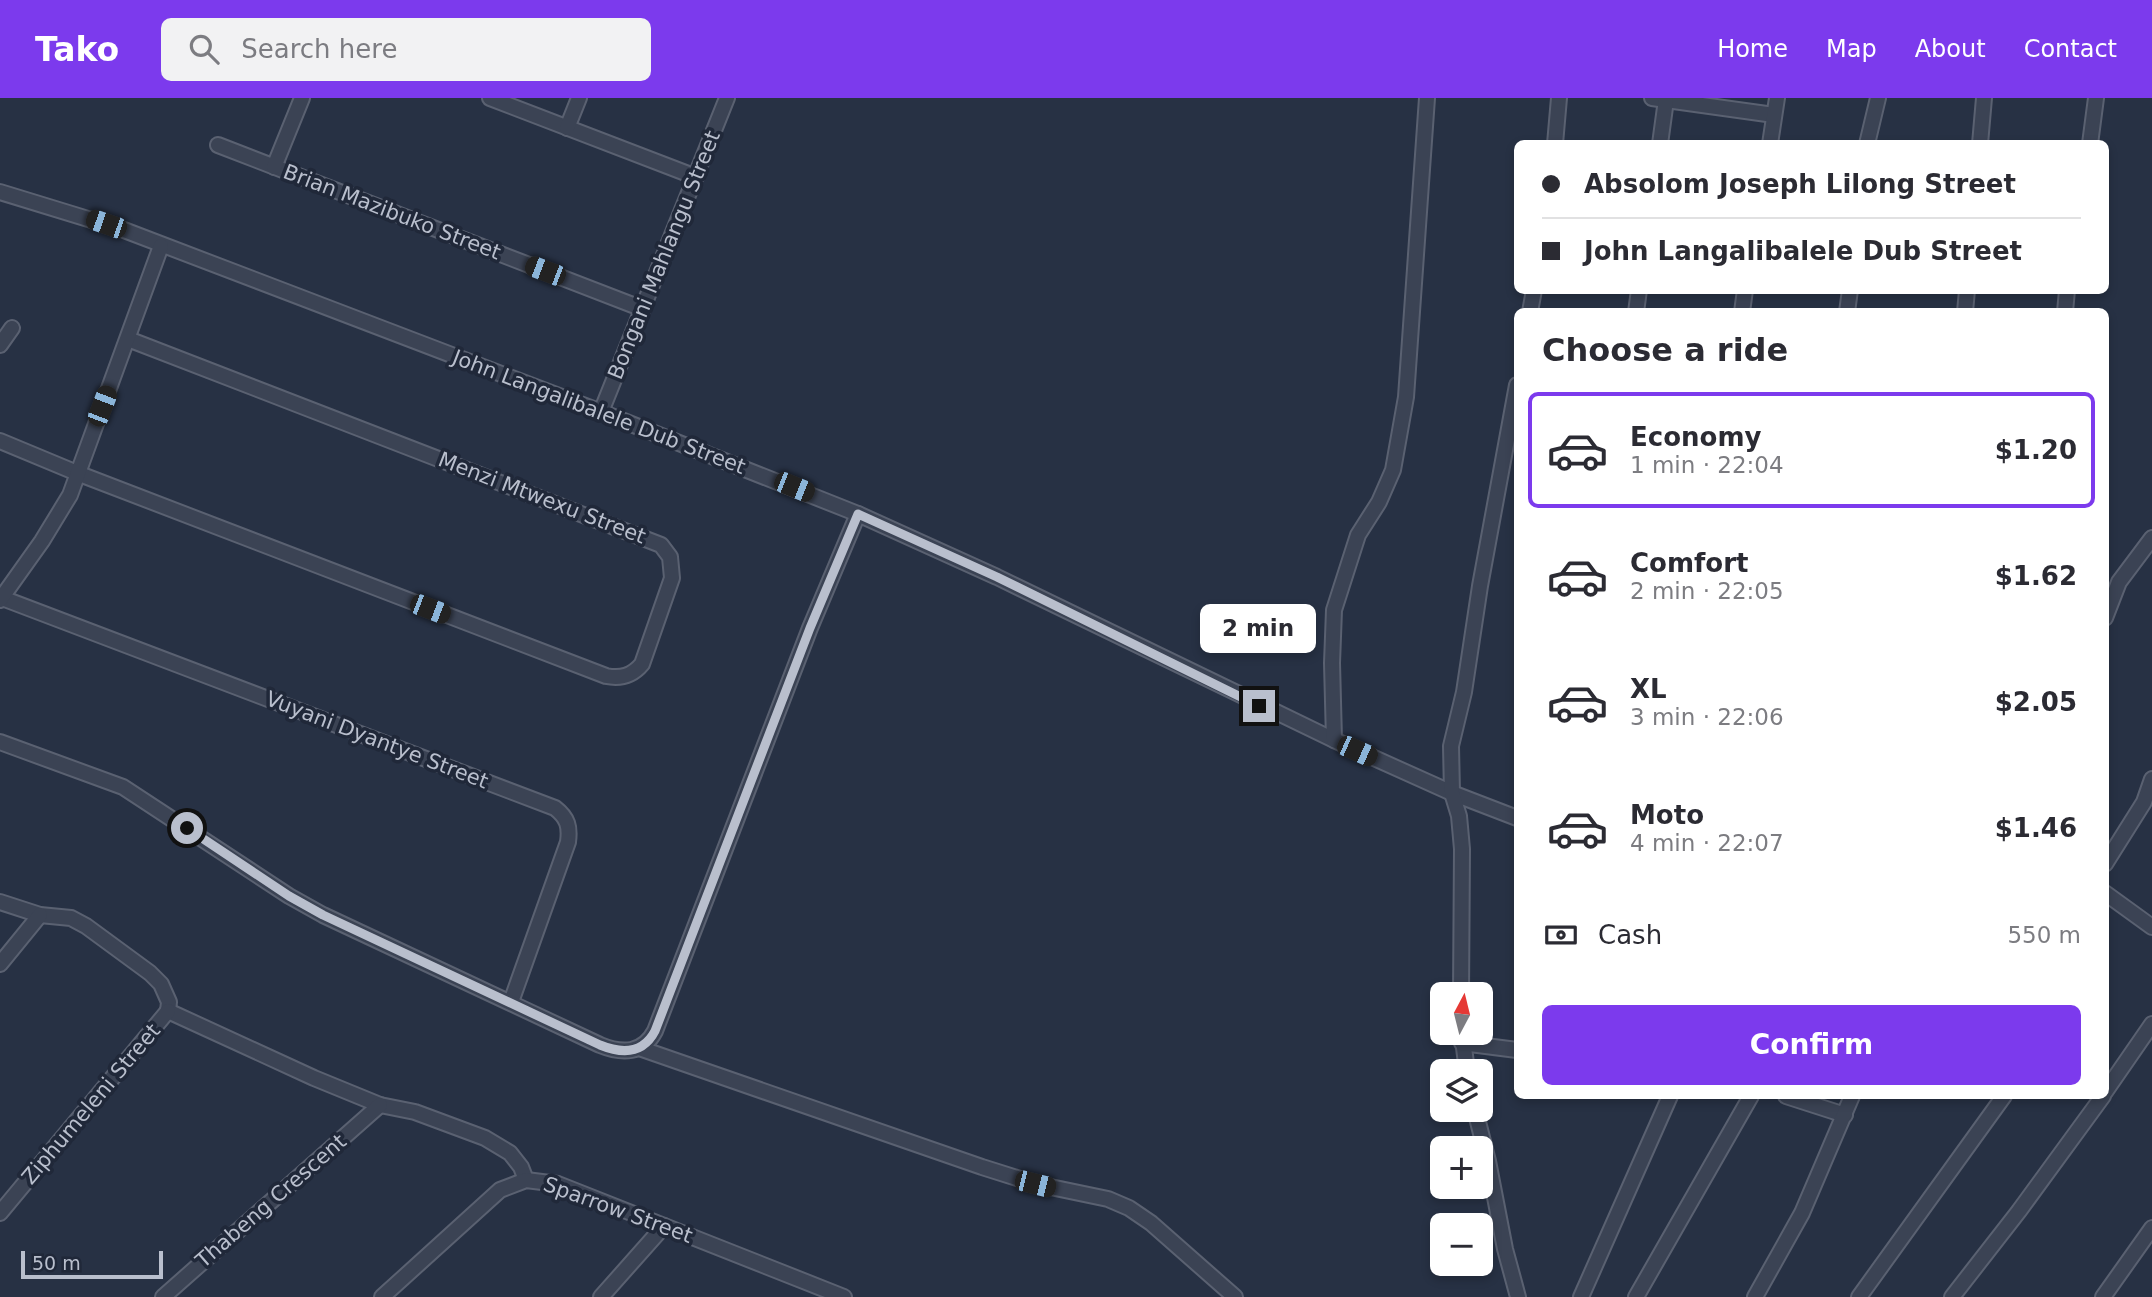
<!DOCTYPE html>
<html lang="en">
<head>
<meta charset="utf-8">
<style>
	body { margin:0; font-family:"DejaVu Sans",sans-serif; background:#f2f2f3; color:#2b2b33; height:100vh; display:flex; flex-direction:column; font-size:26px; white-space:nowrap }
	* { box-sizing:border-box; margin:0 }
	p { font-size:23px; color:#7c7c81 }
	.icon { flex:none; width:38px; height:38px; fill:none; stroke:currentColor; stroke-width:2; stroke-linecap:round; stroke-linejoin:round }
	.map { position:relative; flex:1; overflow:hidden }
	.side { position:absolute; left:1514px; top:210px; width:595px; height:791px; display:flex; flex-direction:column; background:#fff; border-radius:10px; box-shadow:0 4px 10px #0003 }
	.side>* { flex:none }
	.guide { position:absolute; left:1514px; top:42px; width:595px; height:154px; border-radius:10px; box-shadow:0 4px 10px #0003; display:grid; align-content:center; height:154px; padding:0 28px; background:#fff }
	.needle { width:46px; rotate:7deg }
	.tools { position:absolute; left:1430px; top:884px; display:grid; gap:14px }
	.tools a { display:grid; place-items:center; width:63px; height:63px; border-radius:10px; background:#fff; box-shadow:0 4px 10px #0003; font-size:35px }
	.scale { position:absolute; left:21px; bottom:18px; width:142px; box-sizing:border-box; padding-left:7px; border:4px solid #b9bfcd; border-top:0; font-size:19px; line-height:24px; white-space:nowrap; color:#b9bfcd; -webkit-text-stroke:5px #202839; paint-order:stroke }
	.end { position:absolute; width:32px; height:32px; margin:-16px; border:9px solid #b9bfcd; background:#111; box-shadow:0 0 0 4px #111 }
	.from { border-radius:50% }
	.bubble { position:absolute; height:49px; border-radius:10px; background:#fff; box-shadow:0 4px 10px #0003; font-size:23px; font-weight:700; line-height:49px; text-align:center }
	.car { position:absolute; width:21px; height:42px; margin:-21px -10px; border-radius:9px; box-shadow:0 0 5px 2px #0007; background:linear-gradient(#222 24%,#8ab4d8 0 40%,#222 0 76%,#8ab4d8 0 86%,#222 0) }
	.guide b { display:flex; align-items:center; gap:24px; height:66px; font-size:26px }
	.guide b+b { border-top:2px solid #e1e1e2 }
	.guide i { width:18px; height:18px; background:#2b2b33 }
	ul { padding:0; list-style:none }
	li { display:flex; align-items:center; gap:21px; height:116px; margin:0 14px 10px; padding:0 14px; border:4px solid transparent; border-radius:10px }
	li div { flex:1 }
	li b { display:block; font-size:26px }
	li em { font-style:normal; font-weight:700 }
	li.on { border-color:#7c3aed }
	li>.icon { width:63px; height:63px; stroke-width:1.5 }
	h2 { padding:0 28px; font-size:32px; line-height:84px }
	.pay { display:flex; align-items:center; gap:18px; height:77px; padding:0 28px; font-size:26px }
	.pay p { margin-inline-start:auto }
	.primary-button { display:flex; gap:14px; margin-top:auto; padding:14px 28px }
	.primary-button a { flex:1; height:80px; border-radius:10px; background:#7c3aed; color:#fff; font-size:28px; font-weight:700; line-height:80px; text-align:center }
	header { display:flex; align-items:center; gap:42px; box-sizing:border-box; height:98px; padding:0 35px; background:#7c3aed; color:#fff }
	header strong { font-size:33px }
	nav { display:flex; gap:38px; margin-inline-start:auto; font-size:24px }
	.search { width:490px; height:63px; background:#f2f2f3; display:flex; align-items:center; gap:18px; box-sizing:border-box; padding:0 24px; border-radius:10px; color:#7c7c81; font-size:26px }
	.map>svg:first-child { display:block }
</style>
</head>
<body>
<header>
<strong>Tako</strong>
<div class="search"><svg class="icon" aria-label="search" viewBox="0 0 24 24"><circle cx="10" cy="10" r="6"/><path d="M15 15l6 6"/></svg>Search here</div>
<nav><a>Home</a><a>Map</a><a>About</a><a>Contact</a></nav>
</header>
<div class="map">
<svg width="2152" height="1199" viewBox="0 0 2152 1199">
	<rect width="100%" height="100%" fill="#273144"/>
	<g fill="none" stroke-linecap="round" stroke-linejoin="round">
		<defs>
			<g id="street">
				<polyline points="490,0 696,79"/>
				<polyline points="1652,0 1774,17"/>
				<polyline points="567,30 579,0"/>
				<polyline points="1555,46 1559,0"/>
				<polyline points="1660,46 1666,2"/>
				<polyline points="1770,46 1777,0"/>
				<polyline points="1867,46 1878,0"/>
				<polyline points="1980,46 1984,0"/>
				<polyline points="2090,46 2096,0"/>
				<polyline points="218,47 643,211"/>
				<polyline points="274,69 302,0"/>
				<polyline points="0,94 124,132 601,314 858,416 997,479 1334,642 1452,695 1517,720"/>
				<polyline points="1530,214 1534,192"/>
				<polyline points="1636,214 1639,192"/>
				<polyline points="1742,214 1745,192"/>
				<polyline points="1847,214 1850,192"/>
				<polyline points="1965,214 1967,192"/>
				<polyline points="2065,214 2067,192"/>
				<polyline points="0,247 12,230"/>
				<polyline points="601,314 727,0"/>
				<path d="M0 343 77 375 606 578C621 581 632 578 642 566L672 480 670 459 661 447 128 241"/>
				<path d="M2 500 555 710C568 720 570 729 568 744L511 904"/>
				<polyline points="0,502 42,443 70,397 161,148"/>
				<polyline points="2105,520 2119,484 2152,440"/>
				<polyline points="1334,642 1332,565 1334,512 1358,437 1379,404 1393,372 1406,299 1427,0"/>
				<path d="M0 644 123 689 289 798 323 817 600 947C622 956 643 956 655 933L810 530 858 416"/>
				<polyline points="2105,766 2144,704 2152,681"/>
				<polyline points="2105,795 2152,829"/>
				<polyline points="0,804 40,817 71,820 86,828 150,875 161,886 169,904 168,913"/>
				<polyline points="0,866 40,817"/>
				<polyline points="1461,896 1462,751 1459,718 1452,695 1451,648 1464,594 1480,488 1517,287"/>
				<polyline points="168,913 314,980 380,1007 415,1014 485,1040 510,1055 521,1069 526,1082"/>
				<polyline points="1462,934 1467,973"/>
				<polyline points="1462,945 1517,952"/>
				<polyline points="639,950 982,1069 1036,1086 1108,1101 1129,1110 1151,1125 1235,1199"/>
				<polyline points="2105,994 2152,926"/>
				<polyline points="1786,998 1845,1017"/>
				<polyline points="1475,1012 1488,1063 1505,1151 1518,1199"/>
				<polyline points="0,1115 168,913"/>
				<polyline points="163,1199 380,1007"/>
				<polyline points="382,1199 500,1092 526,1082 558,1086 844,1199"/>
				<polyline points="601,1199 664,1128"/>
				<polyline points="1581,1199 1670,998"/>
				<polyline points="1636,1199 1751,998"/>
				<polyline points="1755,1199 1802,1115 1852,998"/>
				<polyline points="1859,1199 2004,998"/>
				<polyline points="1952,1199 2019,1113 2103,998"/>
				<polyline points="2103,1199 2152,1130"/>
			</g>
		</defs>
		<!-- street casing -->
		<use href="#street" stroke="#5a6171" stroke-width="18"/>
		<!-- street -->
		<use href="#street" stroke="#3b4354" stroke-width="14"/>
	</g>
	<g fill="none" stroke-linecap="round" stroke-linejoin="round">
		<!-- route -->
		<path stroke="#b9bfcd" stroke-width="9" d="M187 730 289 798 323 817 600 947C622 956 643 956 655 933L810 530 858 416 997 479 1259 608"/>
	</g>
	<g text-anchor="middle" stroke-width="7" stroke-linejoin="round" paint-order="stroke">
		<!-- street labels -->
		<g font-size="21" fill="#b9bfcd" stroke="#202839">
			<text transform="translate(392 114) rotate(21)" y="7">Brian Mazibuko Street</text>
			<text transform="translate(664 157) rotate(-68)" y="7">Bongani Mahlangu Street</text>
			<text transform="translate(599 314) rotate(21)" y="7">John Langalibalele Dub Street</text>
			<text transform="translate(542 400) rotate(21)" y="7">Menzi Mtwexu Street</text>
			<text transform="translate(377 642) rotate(21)" y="7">Vuyani Dyantye Street</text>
			<text transform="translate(91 1006) rotate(-50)" y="7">Ziphumeleni Street</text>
			<text transform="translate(271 1103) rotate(-41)" y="7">Thabeng Crescent</text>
			<text transform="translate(618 1112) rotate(20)" y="7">Sparrow Street</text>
		</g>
	</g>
</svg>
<div class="tools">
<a><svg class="needle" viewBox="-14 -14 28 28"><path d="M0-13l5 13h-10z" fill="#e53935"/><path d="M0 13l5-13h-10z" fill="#7c7c81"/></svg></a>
<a><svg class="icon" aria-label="layers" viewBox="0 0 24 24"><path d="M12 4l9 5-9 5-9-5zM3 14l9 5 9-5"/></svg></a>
<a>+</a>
<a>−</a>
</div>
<div class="scale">50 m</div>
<i class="end from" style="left:187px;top:730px"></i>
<i class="end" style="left:1259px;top:608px"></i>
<div class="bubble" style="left:1200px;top:506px;width:116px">2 min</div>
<i class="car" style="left:106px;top:126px;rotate:289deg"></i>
<i class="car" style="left:545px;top:173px;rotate:291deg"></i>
<i class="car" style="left:102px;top:308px;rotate:21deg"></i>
<i class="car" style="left:794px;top:389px;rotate:112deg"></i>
<i class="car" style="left:430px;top:511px;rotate:111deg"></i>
<i class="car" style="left:1357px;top:653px;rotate:114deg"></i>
<i class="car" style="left:1035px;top:1086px;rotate:104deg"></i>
<div class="guide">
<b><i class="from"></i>Absolom Joseph Lilong Street</b>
<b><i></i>John Langalibalele Dub Street</b>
</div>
<section class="side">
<h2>Choose a ride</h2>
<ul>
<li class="on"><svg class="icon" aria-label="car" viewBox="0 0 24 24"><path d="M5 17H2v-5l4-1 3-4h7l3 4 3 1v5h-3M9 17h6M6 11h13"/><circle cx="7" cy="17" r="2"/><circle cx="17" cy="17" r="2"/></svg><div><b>Economy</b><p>1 min · 22:04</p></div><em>$1.20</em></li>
<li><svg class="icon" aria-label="car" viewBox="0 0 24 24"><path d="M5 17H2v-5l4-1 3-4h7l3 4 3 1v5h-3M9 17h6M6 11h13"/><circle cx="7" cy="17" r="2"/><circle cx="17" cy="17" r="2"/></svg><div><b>Comfort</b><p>2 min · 22:05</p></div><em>$1.62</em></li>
<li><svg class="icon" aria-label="car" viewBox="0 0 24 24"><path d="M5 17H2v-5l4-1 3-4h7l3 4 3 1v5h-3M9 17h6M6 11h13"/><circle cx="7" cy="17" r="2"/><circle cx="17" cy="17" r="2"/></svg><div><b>XL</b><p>3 min · 22:06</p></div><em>$2.05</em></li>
<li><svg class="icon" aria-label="car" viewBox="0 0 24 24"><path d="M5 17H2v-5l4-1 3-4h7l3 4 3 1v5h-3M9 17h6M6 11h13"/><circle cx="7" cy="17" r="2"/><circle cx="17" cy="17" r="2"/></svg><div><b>Moto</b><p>4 min · 22:07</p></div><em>$1.46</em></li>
</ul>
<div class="pay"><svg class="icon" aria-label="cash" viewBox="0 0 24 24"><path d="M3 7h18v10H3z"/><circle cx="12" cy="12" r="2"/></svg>Cash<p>550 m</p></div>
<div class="primary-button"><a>Confirm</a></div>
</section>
</div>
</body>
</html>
